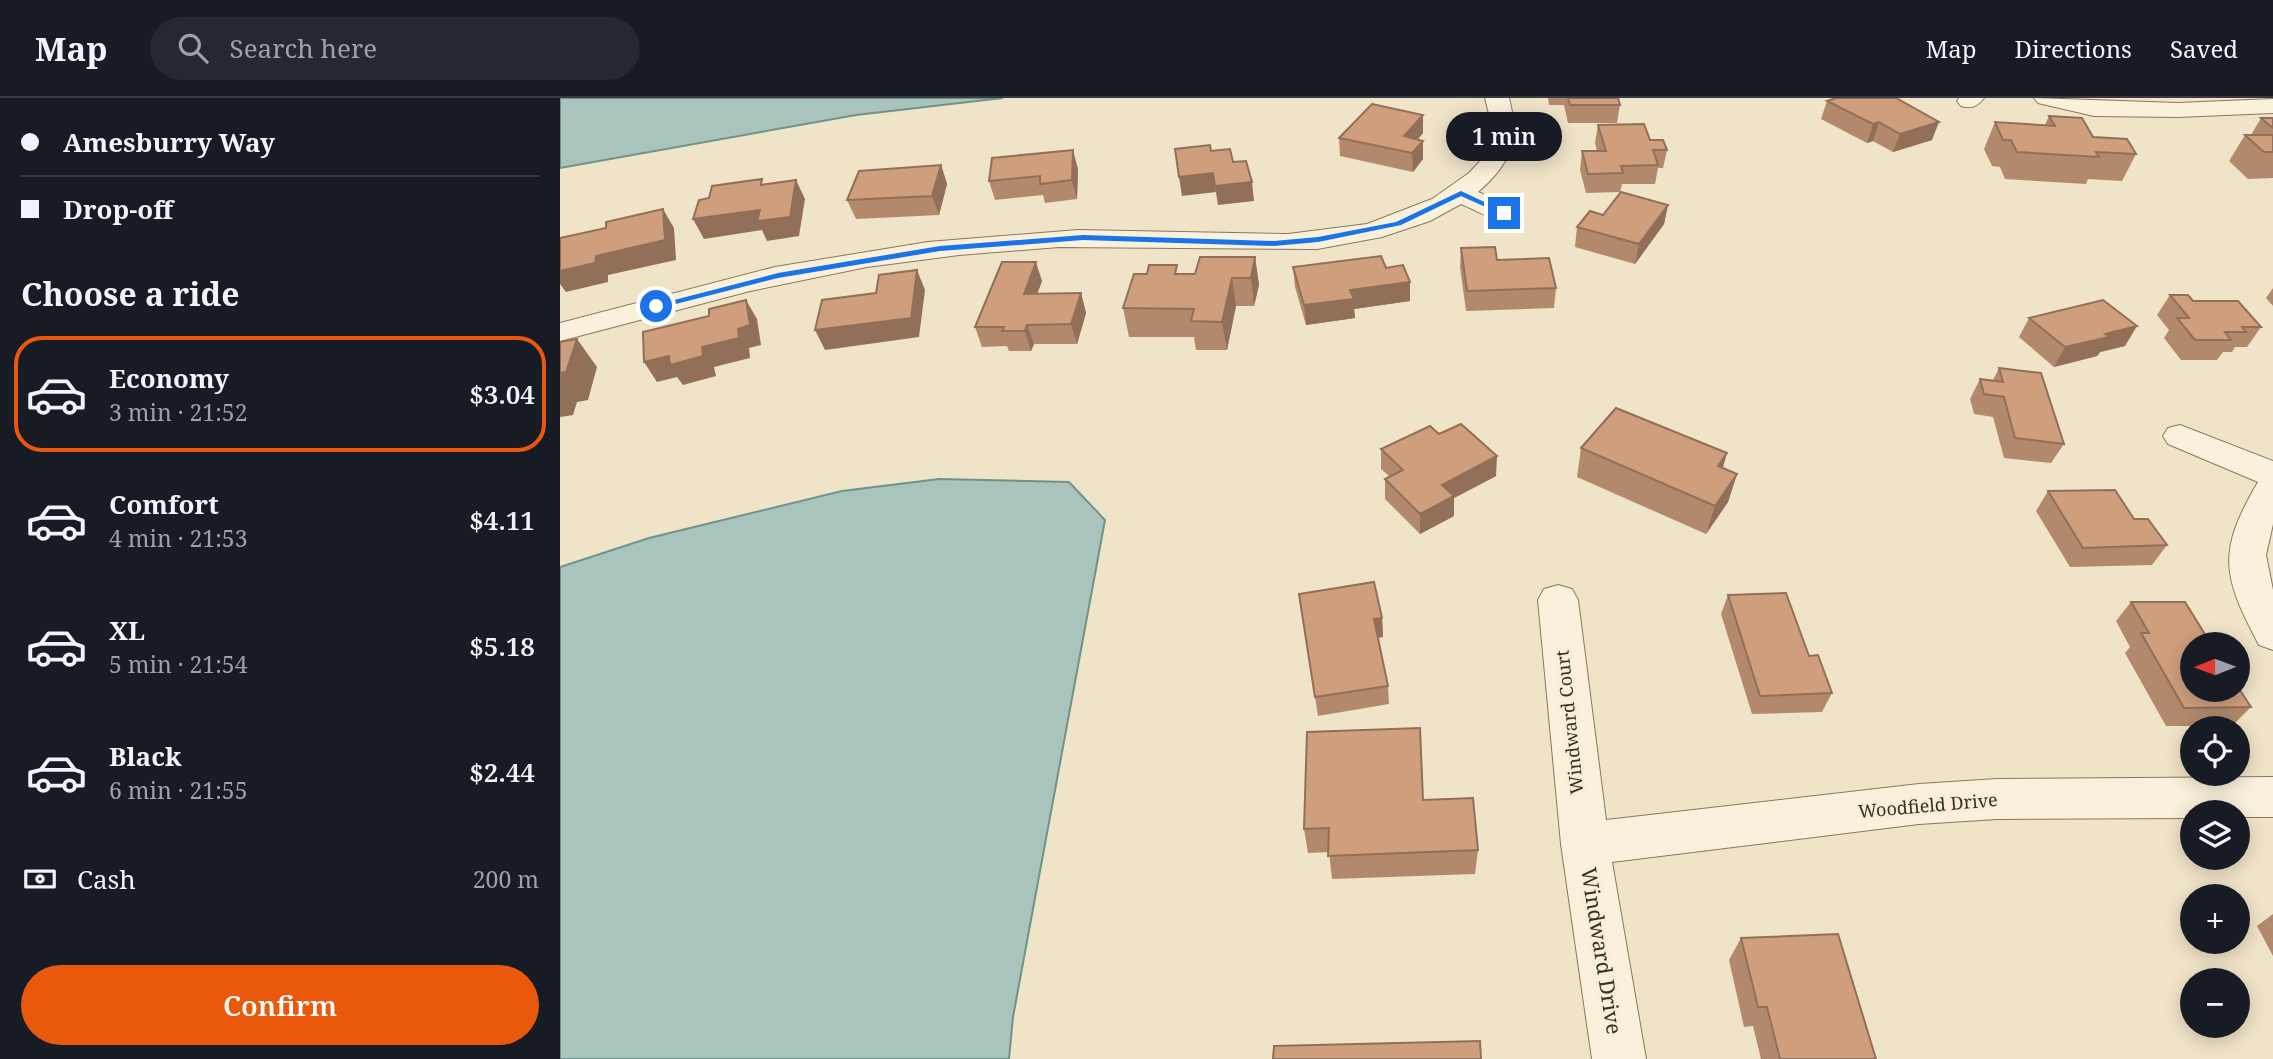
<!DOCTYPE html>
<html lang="en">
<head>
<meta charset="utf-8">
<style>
	body { margin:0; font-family:"Noto Serif",serif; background:#242831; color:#f1f3f6; height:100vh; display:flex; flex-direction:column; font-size:26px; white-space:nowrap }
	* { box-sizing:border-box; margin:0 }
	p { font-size:23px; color:#9ea1a6 }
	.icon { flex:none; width:38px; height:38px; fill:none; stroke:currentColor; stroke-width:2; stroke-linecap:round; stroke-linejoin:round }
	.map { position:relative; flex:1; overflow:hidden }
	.panel { display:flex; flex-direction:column; background:#171b24; width:560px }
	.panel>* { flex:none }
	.top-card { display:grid; align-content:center; height:154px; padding:0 21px; background:#171b24 }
	.needle { width:46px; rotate:269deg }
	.fabs { position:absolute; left:1620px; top:534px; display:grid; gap:14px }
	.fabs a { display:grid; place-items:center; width:70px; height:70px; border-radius:50%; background:#171b24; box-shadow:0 4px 18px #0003; font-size:35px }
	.end { position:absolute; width:32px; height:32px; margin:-16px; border:9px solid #1a73e8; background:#fff; box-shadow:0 0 0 4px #fff }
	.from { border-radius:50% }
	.bubble { position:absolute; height:49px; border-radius:24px; background:#171b24; box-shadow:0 4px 18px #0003; font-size:23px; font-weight:600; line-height:49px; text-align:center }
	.top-card b { display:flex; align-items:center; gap:24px; height:66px; font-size:26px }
	.top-card b+b { border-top:2px solid #363941 }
	.top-card i { width:18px; height:18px; background:#f1f3f6 }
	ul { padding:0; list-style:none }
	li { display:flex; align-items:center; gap:21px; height:116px; margin:0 14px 10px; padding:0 7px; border:4px solid transparent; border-radius:28px }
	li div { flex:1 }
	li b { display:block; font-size:26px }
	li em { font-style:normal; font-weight:600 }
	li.on { border-color:#ea580c }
	li>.icon { width:63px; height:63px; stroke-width:1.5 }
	h2 { padding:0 21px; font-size:32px; line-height:84px }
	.pay { display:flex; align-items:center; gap:18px; height:77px; padding:0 21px; font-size:26px }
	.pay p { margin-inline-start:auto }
	.cta { display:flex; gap:14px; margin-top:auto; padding:14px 21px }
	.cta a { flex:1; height:80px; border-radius:42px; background:#ea580c; color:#fff; font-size:28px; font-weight:600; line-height:80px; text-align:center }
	header { display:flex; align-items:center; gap:42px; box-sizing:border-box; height:98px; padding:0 35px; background:#171b24; border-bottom:2px solid #363941 }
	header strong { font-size:33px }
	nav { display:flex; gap:38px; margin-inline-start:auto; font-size:24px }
	.search { width:490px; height:63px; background:#242831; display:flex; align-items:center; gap:18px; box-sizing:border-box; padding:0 24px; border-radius:38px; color:#9ea1a6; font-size:26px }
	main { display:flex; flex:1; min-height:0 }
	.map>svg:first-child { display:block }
</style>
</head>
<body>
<header>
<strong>Map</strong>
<div class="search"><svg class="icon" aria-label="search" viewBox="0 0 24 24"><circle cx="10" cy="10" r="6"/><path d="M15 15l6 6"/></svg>Search here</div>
<nav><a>Map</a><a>Directions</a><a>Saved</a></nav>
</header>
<main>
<section class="panel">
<div class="top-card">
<b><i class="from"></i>Amesburry Way</b>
<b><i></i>Drop-off</b>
</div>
<h2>Choose a ride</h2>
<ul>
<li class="on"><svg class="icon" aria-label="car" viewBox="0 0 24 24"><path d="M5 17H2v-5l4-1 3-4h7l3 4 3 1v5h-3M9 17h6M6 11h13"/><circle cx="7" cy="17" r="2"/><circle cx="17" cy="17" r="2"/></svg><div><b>Economy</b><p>3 min · 21:52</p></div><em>$3.04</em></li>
<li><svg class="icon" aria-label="car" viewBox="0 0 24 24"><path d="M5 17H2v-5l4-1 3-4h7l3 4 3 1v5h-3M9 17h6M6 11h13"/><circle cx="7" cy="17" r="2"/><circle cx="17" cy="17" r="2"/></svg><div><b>Comfort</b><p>4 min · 21:53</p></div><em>$4.11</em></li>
<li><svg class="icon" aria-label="car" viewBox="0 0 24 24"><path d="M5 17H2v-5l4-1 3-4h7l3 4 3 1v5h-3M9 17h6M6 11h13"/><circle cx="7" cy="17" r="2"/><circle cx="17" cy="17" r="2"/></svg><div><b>XL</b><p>5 min · 21:54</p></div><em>$5.18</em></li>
<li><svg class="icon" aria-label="car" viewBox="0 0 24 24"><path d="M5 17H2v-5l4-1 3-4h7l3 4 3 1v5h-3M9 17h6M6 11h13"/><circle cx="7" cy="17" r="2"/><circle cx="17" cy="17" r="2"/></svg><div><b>Black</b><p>6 min · 21:55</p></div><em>$2.44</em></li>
</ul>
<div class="pay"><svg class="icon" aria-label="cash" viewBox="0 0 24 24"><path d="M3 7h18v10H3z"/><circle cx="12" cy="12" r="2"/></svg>Cash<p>200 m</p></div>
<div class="cta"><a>Confirm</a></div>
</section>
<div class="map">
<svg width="1713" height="961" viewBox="0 0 1713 961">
	<rect width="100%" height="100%" fill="#f0e4c8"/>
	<!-- water -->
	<g fill="#a9c4bc" stroke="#6f938a" stroke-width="2">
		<polygon points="0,0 443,0 296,17 0,70"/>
		<polygon points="379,381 509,384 545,422 453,919 449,961 0,961 0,469 89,440 282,393"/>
	</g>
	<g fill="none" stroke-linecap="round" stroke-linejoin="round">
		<defs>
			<g id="minor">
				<path d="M925 0H949C960 41 951 66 918 94L954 109 957 115 954 121C935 125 918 113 901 106L870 123 822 139 757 151 499 149 399 157 307 169 190 193 0 243V225L215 169 368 144 518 132 728 136 807 126 872 101 909 75 921 62 929 45 931 24Z"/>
				<path d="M1399 0H1424C1417 9 1411 11 1401 8L1397 3Z"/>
				<polygon points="1474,0 1618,5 1713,1 1713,15 1618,19 1534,18 1478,5"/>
				<path d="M1620 327 1713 363V426L1706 457 1713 492V552L1699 547C1662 477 1657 454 1698 384L1608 346 1603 338 1608 330Z"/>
				<polygon points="998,487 1012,491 1018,502 1046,722 1359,686 1437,681 1713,679 1713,719 1678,719 1678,714 1633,714 1633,720 1437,721 1359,726 1052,764 1086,961 1032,961 1001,746 978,502 984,491"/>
			</g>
		</defs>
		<!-- minor casing -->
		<use href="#minor" stroke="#8d765c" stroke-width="2"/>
		<!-- minor -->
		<use href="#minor" fill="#faf1dc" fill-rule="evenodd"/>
	</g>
	<!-- wall -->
	<g fill="#b2896c">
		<polygon points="988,0 1058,0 1060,7 1057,25 1008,25 1004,7 989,7"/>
		<polygon points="1267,3 1372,42 1333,54 1313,43 1307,45 1261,21"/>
		<polygon points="863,17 863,35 858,41 863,43 863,61 853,74 780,58 779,40"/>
		<polygon points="1489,18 1533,39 1576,56 1562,83 1528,81 1526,86 1445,81 1440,69 1432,68 1424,51 1435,24 1485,27"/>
		<polygon points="1701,20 1713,20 1713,80 1688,81 1669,63 1685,37 1691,37"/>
		<polygon points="1038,27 1090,42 1107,52 1103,70 1098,70 1095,86 1062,86 1060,94 1026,95 1020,72 1022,53 1037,53 1035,45"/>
		<polygon points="381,67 387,86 379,117 296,121 287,102"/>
		<polygon points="518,71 517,101 485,105 483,97 435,102 429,83"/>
		<polygon points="1108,107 1104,126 1075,166 1015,149 1017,129 1043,117"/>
		<polygon points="901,150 937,162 996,190 994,210 906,213 900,169"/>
		<polygon points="695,159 699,187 694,208 676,208 667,252 636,252 634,239 569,239 563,210 635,176"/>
		<polygon points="733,169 826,170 850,184 850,203 794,211 795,220 746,227 735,189"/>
		<polygon points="482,183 477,196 521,195 526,215 517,246 474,246 471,253 449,253 447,248 422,249 415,229"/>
		<polygon points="1713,190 1713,208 1706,200"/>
		<polygon points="1610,197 1633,203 1701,229 1687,249 1675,249 1672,254 1663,254 1657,262 1621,262 1604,240 1609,232 1597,217"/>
		<polygon points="1469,220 1565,248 1540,254 1537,258 1494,269 1459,239"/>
		<polygon points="1439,270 1504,346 1491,365 1444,360 1433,319 1414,316 1410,301 1420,281 1433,282"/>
		<polygon points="879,336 936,378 894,400 894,418 860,436 825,401 825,381 829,378 821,371 821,351"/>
		<polygon points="1021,350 1163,370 1177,376 1168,404 1146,436 1017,379"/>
		<polygon points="1488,393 1574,421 1607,447 1592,467 1510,469 1476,413"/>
		<polygon points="1168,497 1249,558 1272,595 1262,614 1192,616 1161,516"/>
		<polygon points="1571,504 1691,609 1672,628 1606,628 1565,555 1570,549 1556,523"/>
		<polygon points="742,515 822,520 823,539 818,540 828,588 829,606 758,618"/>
		<polygon points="863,702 918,752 915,776 772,781 769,754 748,755 744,731"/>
		<polygon points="1713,816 1713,858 1697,828"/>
		<polygon points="1181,840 1316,961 1201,961 1193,928 1184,929 1169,862"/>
	</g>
	<!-- shaded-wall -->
	<g fill="#916f58">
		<polygon points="863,17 863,35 847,54 844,38"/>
		<polygon points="1319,24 1313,43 1307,45 1313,26"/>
		<polygon points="1379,24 1372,42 1333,54 1340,36"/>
		<polygon points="863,43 863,61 853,74 852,55"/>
		<polygon points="513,52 518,71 517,101 512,82"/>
		<polygon points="381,67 387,86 379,117 372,98"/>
		<polygon points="653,75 656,94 622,98 619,79"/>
		<polygon points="236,82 245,101 239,138 207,143 202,132 144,141 133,121"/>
		<polygon points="692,84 694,103 658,107 655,88"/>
		<polygon points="1108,107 1104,126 1075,166 1079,146"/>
		<polygon points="103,111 114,130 116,162 48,177 48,184 6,194 0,186 0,173 36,158"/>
		<polygon points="695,159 699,187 694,208 691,180"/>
		<polygon points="476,164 482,183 470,215 464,196"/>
		<polygon points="357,172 365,192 359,239 265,252 255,232"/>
		<polygon points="672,180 676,208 667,252 662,224"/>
		<polygon points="850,184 850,203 794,211 795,220 746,227 744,207 790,192"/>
		<polygon points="521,195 526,215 517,246 511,226"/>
		<polygon points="186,202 197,221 201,247 189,250 190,260 154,269 156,278 123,287 117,279 97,284 84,264 178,231"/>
		<polygon points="467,227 474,246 471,253 465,233"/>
		<polygon points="1577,228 1565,248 1540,254 1537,258 1494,269 1505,249 1545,236"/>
		<polygon points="17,241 37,269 28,302 17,304 13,317 0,319 0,275"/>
		<polygon points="1167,355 1159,384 1158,368"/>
		<polygon points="937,358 936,378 894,400 894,418 860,436 860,416 882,387"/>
		<polygon points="1177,376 1168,404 1146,436 1155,408"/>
		<polygon points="822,520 823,539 815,540 814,521"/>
	</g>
	<!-- building -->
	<g fill="#cf9f7d" stroke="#916f58" stroke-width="2">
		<polygon points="1008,0 1058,0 1060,7 1010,7"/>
		<polygon points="1276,0 1336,0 1379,24 1340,36 1319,24 1313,26 1267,3"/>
		<polygon points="812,6 863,17 844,38 863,43 852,55 779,40"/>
		<polygon points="1489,18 1522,20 1533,39 1567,41 1576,56 1536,54 1539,59 1457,54 1451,42 1443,42 1435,24 1495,28"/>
		<polygon points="1701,20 1713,20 1713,30"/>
		<polygon points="1084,26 1090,42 1103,42 1107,52 1093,52 1098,67 1061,68 1063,75 1028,76 1022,53 1046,53 1038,27"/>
		<polygon points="1685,37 1713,37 1713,54 1704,54"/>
		<polygon points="650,47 651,53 670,51 673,64 686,63 692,84 655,88 653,75 619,79 615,51"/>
		<polygon points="513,52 512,82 480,86 480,78 429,83 432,60"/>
		<polygon points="381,67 372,98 287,102 299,73"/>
		<polygon points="202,81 201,87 236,82 230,119 197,123 200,112 133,121 139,102 149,100 152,88"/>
		<polygon points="1061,94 1108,107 1079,146 1017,129 1030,113 1043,117"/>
		<polygon points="103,111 105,142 36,158 35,165 0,173 0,140 46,130 46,124"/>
		<polygon points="935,149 937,162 989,160 996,190 907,193 901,150"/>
		<polygon points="821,158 826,170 843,167 850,184 790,192 794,201 744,207 733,169"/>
		<polygon points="640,159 695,159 691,180 672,180 662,224 631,223 634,211 563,210 574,176 587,176 589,167 617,167 615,176 635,176"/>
		<polygon points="442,164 476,164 464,196 521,195 511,226 467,227 465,233 442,233 444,229 415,229"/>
		<polygon points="357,172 351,220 255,232 262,202 316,195 319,177"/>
		<polygon points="1610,197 1628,197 1633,203 1678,203 1701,229 1682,229 1686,234 1665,234 1671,242 1635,242 1617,220 1629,220"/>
		<polygon points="186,202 190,227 178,231 179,240 142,249 143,258 110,267 109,258 84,264 83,234 149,218 149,211"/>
		<polygon points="1543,202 1577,228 1545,236 1549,239 1505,249 1469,220"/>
		<polygon points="17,241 6,274 0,275 0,244"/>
		<polygon points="1439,270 1481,275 1504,346 1455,340 1444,299 1424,296 1420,281 1443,284"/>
		<polygon points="1056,310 1167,355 1158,368 1177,376 1155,408 1021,350"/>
		<polygon points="901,326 937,358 882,387 894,398 860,416 825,381 843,372 821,351 870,328 879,336"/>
		<polygon points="1555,392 1574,421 1588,421 1607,447 1523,450 1488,393"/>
		<polygon points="814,484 822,520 814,521 828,588 755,599 739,496"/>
		<polygon points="1226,495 1249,558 1258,557 1272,595 1200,598 1168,497"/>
		<polygon points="1571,504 1625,504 1651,546 1633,546 1633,592 1678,592 1678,589 1691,609 1624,610 1581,535 1589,535"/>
		<polygon points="860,630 863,702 913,700 918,752 768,758 769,730 744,731 747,634"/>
		<polygon points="1278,836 1316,961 1220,961 1207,909 1198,909 1181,840"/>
		<polygon points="920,943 921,961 713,961 714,948"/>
	</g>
	<!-- route -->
	<polygon fill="#1a73e8" points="901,93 948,115 941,116 901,98 841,127 758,144 714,148 523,142 380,153 218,180 96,211 91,208 218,175 380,148 523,137 714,143 758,139 836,124"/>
	<g text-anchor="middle" stroke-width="7" stroke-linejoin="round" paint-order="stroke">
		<!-- street labels -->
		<g font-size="18" fill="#3d2e20" stroke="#f7eed8">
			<text transform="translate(1010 624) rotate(-96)" y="6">Windward Court</text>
			<text transform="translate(1368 708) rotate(-5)" y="6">Woodfield Drive</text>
		</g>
		<!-- near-street labels -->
		<g font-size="21" fill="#3d2e20" stroke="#f7eed8">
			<text transform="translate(1041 853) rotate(81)" y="7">Windward Drive</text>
		</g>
	</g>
</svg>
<div class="fabs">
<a><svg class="needle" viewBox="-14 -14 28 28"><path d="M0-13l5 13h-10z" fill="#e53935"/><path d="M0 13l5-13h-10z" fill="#9ea1a6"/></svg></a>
<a><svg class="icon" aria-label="locate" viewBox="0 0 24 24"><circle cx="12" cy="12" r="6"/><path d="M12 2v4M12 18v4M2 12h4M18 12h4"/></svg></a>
<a><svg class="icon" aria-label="layers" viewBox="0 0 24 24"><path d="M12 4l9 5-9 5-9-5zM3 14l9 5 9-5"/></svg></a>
<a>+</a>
<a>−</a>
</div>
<i class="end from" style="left:96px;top:208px"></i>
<i class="end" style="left:944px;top:115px"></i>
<div class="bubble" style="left:886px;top:14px;width:116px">1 min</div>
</div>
</main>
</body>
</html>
